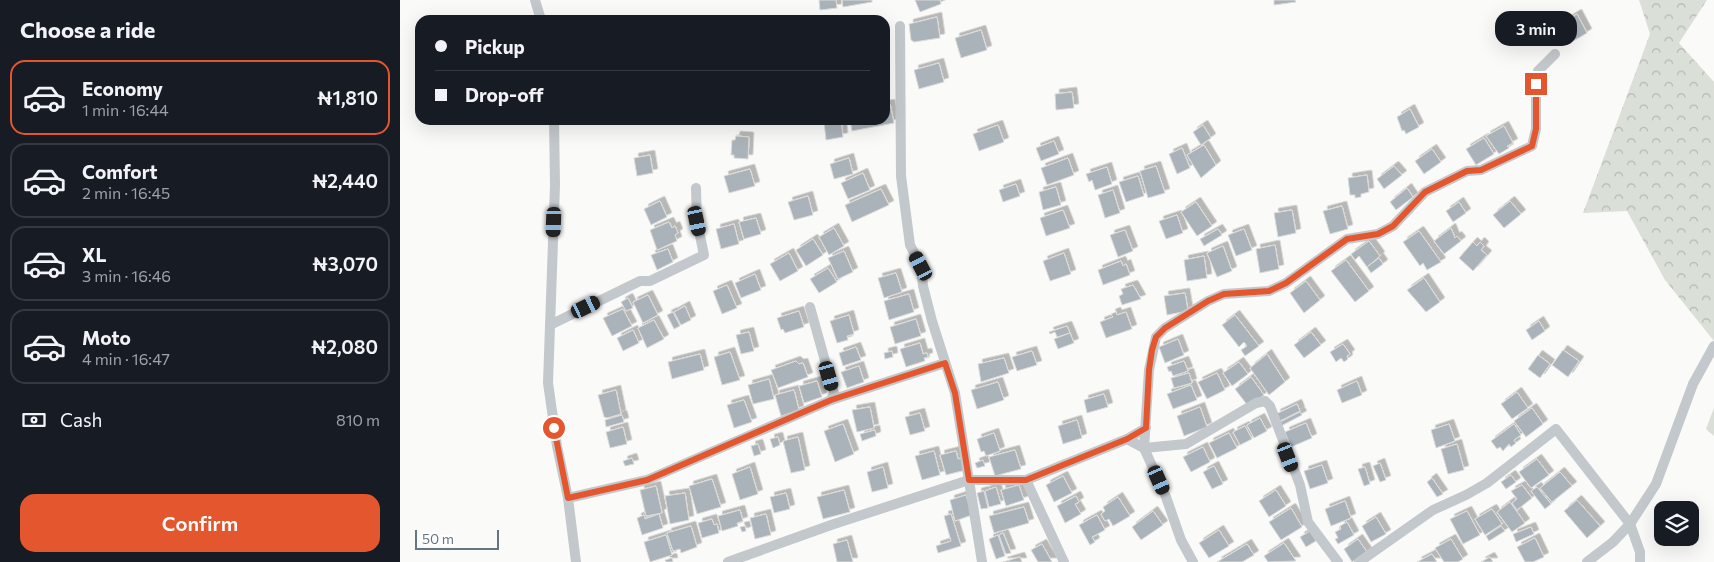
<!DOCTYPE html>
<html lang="en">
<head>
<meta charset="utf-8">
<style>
	body { margin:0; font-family:Commissioner,sans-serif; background:#20242c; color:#f1f3f6; height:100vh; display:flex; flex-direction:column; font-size:19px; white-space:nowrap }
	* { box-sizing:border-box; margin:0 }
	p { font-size:16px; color:#9ea1a6 }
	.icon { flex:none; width:28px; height:28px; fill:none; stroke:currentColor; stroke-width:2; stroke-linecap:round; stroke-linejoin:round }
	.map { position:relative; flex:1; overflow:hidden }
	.panel { display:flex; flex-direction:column; background:#171b24; width:400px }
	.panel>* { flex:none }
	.hud { position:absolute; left:15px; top:15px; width:475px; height:110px; border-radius:15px; box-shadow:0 5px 20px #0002; display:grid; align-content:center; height:110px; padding:0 20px; background:#171b24 }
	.tools { position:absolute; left:1254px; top:501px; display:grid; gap:10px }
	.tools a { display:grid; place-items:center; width:45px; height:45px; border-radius:10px; background:#171b24; box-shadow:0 5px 20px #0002; font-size:25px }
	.scale { position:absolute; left:15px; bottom:12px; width:84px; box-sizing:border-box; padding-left:5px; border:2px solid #657683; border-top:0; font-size:14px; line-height:18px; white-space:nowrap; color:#657683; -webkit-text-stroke:4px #fff; paint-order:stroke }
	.end { position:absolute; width:22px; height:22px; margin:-11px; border:6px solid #e4572e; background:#fff; box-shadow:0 0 0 2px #fff }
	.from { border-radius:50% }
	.bubble { position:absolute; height:35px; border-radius:15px; background:#171b24; box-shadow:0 5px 20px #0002; font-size:16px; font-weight:600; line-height:35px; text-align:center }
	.car { position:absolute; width:15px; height:30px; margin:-15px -8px; border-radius:6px; box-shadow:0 0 4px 1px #0007; background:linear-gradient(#222 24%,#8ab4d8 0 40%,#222 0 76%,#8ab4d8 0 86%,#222 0) }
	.hud b { display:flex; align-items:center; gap:18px; height:48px; font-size:19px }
	.hud b+b { border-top:1px solid #363941 }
	.hud i { width:12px; height:12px; background:#f1f3f6 }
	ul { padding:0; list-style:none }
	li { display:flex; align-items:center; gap:15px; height:75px; margin:0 10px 8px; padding:0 10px; border:2px solid #363941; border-radius:15px }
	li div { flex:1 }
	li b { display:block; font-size:19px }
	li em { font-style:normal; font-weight:600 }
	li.selected { border-color:#e4572e }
	li>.icon { width:45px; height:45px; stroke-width:1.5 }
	h2 { padding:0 20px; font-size:22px; line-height:60px }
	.pay { display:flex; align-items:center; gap:12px; height:55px; padding:0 20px; font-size:19px }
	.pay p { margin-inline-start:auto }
	.primary-button { display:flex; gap:10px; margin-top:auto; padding:10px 20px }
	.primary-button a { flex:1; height:58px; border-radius:15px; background:#e4572e; color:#fff; font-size:20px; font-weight:600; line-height:58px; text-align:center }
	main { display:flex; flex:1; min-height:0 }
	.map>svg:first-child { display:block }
</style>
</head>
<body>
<main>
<section class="panel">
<h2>Choose a ride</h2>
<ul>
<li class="selected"><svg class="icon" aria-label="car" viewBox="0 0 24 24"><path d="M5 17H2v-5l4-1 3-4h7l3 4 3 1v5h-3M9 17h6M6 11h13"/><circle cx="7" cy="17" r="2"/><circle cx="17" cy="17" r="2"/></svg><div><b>Economy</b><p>1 min · 16:44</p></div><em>₦1,810</em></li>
<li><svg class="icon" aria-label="car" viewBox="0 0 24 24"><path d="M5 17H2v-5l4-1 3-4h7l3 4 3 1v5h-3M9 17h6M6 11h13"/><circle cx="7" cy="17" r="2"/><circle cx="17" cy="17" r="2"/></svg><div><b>Comfort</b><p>2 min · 16:45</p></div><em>₦2,440</em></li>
<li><svg class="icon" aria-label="car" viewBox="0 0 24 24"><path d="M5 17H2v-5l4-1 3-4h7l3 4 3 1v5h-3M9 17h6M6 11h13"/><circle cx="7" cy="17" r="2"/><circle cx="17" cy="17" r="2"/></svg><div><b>XL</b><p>3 min · 16:46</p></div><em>₦3,070</em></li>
<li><svg class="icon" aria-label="car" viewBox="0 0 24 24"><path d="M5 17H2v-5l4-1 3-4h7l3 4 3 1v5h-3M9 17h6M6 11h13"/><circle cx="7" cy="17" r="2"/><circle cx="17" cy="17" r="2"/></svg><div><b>Moto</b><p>4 min · 16:47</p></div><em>₦2,080</em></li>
</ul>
<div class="pay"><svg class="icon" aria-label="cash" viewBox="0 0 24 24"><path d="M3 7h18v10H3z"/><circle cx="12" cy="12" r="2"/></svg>Cash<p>810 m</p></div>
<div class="primary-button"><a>Confirm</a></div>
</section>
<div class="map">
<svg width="1314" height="562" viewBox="0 0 1314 562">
	<defs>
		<pattern id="forest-crowns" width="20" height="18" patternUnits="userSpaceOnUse" patternTransform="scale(1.25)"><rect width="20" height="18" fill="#dadfd7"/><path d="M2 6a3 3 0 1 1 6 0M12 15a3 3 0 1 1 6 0" fill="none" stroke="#b4b9b4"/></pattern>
		<filter id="shadow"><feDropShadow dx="4.5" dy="-4.5" stdDeviation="0" flood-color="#0004"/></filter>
	</defs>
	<rect width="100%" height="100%" fill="#fafaf8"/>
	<!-- forest -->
	<g fill="url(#forest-crowns)">
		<polygon points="1239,0 1307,0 1279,43 1314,82 1314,341 1265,280 1227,211 1183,213 1250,34"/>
		<polygon points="1314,408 1314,436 1306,429"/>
	</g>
	<!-- building -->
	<g fill="#aab3b9" stroke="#dcdcda" filter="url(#shadow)">
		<polygon points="419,0 436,0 437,8 420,10"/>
		<polygon points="442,0 472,0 472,2 443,7"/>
		<polygon points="515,0 540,0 541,4 520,12"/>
		<polygon points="874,0 895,0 896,2 874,5"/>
		<polygon points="1177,14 1187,33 1170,43 1160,24"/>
		<polygon points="537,17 540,38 514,42 511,40 509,24"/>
		<polygon points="581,30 587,50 561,58 555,38"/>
		<polygon points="539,63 544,82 519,89 514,70"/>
		<polygon points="672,92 674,108 656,110 655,94"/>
		<polygon points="490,104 494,123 452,131 450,120 485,120 485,105"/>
		<polygon points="1010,109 1019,127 1006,134 1004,130 1002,131 997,117"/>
		<polygon points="441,120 443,137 426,140 424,122"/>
		<polygon points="598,125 604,142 579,151 573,134"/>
		<polygon points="803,125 811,138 801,145 793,132"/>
		<polygon points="1104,126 1113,143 1107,146 1109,148 1099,154 1086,136"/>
		<polygon points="336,136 349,137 348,159 334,158 334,155 331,155 332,140 335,140"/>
		<polygon points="1084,138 1094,154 1076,165 1066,149"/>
		<polygon points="654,141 659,154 641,161 636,148"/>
		<polygon points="804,145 816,165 801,178 787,155"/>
		<polygon points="782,148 790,168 777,174 769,154"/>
		<polygon points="1032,149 1041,162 1024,174 1015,161"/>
		<polygon points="250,155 253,173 237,176 234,158"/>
		<polygon points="449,158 453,174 434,179 430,164"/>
		<polygon points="668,158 674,175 647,185 641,168"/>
		<polygon points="756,166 765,193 748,198 740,171"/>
		<polygon points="994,166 1002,175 984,189 977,179"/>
		<polygon points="707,167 712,184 695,190 692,180 689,182 686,174"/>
		<polygon points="350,169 355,186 329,193 324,176"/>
		<polygon points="463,173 470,190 448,199 441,183"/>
		<polygon points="967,175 969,192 961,194 961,197 955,198 955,195 950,195 948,178"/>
		<polygon points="738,176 744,196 726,202 719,182"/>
		<polygon points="616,184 620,196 603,202 599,190"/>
		<polygon points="656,187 661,205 643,210 639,192"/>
		<polygon points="1007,188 1013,197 996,210 990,202"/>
		<polygon points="481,189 489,205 452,222 445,205"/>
		<polygon points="713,190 720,213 705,218 698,195"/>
		<polygon points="408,196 413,215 394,220 388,202"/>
		<polygon points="260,201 267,217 251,225 244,209"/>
		<polygon points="1110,201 1121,214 1104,228 1093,215"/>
		<polygon points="796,202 812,226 797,236 781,212"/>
		<polygon points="1059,202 1066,213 1053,222 1046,211"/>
		<polygon points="942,206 948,229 930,234 923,211"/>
		<polygon points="663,210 670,228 646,236 640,218"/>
		<polygon points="892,210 896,233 878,237 874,213"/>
		<polygon points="777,215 783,233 766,239 759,221"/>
		<polygon points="356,218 361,234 344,239 339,222"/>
		<polygon points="269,222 272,228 275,226 278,233 275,235 277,241 257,250 250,230"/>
		<polygon points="334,224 339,244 321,249 316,229"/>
		<polygon points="434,228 444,246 429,255 419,237"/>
		<polygon points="1051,228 1055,238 1057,236 1061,241 1044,254 1034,241"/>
		<polygon points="818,229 822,235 804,246 800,239"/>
		<polygon points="844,229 852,250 836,256 828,235"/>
		<polygon points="725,230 733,251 718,257 710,235"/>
		<polygon points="1019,231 1041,262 1027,270 1023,263 1020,266 1003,242"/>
		<polygon points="413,239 423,255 406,266 396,250"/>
		<polygon points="969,241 980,256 967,267 959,256 955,260 951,254"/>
		<polygon points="1073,242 1077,246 1080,242 1084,246 1081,250 1087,255 1073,271 1059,258"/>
		<polygon points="875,245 879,269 860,273 856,249"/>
		<polygon points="823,246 832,271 817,277 807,253"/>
		<polygon points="268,249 273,262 257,270 251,255"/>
		<polygon points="444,251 453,272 438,279 428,258"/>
		<polygon points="389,253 398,271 380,281 370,264"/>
		<polygon points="664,253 671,274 650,281 643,261"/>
		<polygon points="804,256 807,278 787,281 784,260"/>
		<polygon points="979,258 983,264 971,273 967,267"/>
		<polygon points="946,260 969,291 955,302 931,271"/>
		<polygon points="721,261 723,266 726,264 730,275 703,285 698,270"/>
		<polygon points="428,268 437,282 419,293 410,279"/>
		<polygon points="496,273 502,292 484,298 478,278"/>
		<polygon points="355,274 361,290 341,298 335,283"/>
		<polygon points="1024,278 1040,302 1026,312 1007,290"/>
		<polygon points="906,281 920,300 904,313 890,293"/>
		<polygon points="327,285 337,308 322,314 313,291"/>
		<polygon points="733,285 741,299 722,305 719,296 723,294 721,289"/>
		<polygon points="785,293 788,311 767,315 764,296"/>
		<polygon points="509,294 514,312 489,320 484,301"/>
		<polygon points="248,295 258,315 243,323 233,302"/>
		<polygon points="228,298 233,308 226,311 221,302"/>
		<polygon points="285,306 291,320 281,325 274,312"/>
		<polygon points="223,309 232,326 212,336 203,318"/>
		<polygon points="399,311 404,327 385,333 383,329 381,330 377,318"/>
		<polygon points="273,312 280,326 274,329 267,315"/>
		<polygon points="716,312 717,315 726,312 732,329 706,338 700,322 713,317 711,314"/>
		<polygon points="449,315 454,334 447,336 448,340 437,343 430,321"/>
		<polygon points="835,315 859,346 845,356 841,350 847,346 844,342 839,347 822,325"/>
		<polygon points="516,319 521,336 495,344 490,327"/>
		<polygon points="254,320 264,339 247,348 238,328"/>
		<polygon points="1139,321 1145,331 1132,340 1126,330"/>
		<polygon points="667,326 670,333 657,337 655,332 650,334 649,332"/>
		<polygon points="233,330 239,343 223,351 217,338"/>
		<polygon points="349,332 354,351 341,354 336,335"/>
		<polygon points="911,332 921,345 904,358 894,345"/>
		<polygon points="670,333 674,343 658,349 654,339"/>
		<polygon points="778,339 784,355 765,363 759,347"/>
		<polygon points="520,343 523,354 527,353 528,357 524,358 525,361 506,367 500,349"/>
		<polygon points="943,344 950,354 947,356 948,359 944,362 941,358 936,362 930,352"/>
		<polygon points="456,347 461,360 443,366 439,353"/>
		<polygon points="1163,350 1179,361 1168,377 1152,365"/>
		<polygon points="492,351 493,357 485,359 484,353"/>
		<polygon points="632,351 637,365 617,371 612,357"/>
		<polygon points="330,352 340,380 322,385 314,357"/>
		<polygon points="300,354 304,370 272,379 268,362"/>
		<polygon points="867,354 885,382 869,395 850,368"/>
		<polygon points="1138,355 1150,364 1140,378 1128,369"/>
		<polygon points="604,358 609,373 581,382 578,364"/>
		<polygon points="396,361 399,364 403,363 408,377 378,388 371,370"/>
		<polygon points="784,361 788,371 773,376 771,371 769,372 767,367"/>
		<polygon points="839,362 848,374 832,386 823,373"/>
		<polygon points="459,366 464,382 447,388 441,372"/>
		<polygon points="789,373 792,383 774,388 771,378"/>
		<polygon points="817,373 825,390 807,399 798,382"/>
		<polygon points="851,377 864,395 848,406 835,389"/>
		<polygon points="369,379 374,399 353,404 348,385"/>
		<polygon points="417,381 422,397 404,403 399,386"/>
		<polygon points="957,381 962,395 942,403 937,390"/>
		<polygon points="598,382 604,400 577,409 571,390"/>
		<polygon points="791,385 797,400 773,409 767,394"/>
		<polygon points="216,390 221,414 207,418 204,417 198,395"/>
		<polygon points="394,390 399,410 381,416 375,395"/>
		<polygon points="1117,392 1128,408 1112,419 1101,404"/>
		<polygon points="704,394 708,407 687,413 684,400"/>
		<polygon points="344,400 352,422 334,428 327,405"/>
		<polygon points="897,404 900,411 880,421 876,414"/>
		<polygon points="470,407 474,428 457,432 452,410"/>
		<polygon points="800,407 807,427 784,436 777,416"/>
		<polygon points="1132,408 1143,424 1126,437 1114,421"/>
		<polygon points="900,412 902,415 881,426 880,422"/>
		<polygon points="520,413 525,431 510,435 505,417"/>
		<polygon points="222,415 224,422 206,427 205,420"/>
		<polygon points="860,418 867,431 854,438 847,425"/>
		<polygon points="677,420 682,438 663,444 658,426"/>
		<polygon points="906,423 912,438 891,447 885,432"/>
		<polygon points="443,424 454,454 435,462 424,431"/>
		<polygon points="1049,424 1055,441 1036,448 1031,430"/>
		<polygon points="1114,424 1121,435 1114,440 1116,443 1111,447 1109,444 1103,451 1100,447 1097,449 1091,441"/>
		<polygon points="845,426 852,439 840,445 833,432"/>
		<polygon points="223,427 227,444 210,448 206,432"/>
		<polygon points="475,430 476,436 462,441 460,434"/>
		<polygon points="594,433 600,451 586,456 584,451 581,452 577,439"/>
		<polygon points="829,433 837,448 817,458 809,443"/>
		<polygon points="378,437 380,445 373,448 370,439"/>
		<polygon points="398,437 405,470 391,473 383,441"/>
		<polygon points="358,444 361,454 354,456 351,446"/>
		<polygon points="1057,444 1064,470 1048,474 1041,449"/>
		<polygon points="803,447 810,462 791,472 783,457"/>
		<polygon points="615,450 621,469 595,476 589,457"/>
		<polygon points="534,451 540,475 522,480 515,456"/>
		<polygon points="556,451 558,459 563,458 566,470 546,475 540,455"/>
		<polygon points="232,458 234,464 225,466 223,461"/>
		<polygon points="1137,459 1149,475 1131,488 1119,472"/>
		<polygon points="583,460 585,466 577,468 575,463"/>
		<polygon points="980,463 986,480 980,482 973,466"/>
		<polygon points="922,465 928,483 910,489 904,471"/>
		<polygon points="814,466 823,484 812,489 803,472"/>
		<polygon points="350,467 358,494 340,500 332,474"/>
		<polygon points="483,467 488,488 472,492 467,472"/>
		<polygon points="965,467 970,484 964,486 958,469"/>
		<polygon points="1160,472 1172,486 1152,502 1140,488"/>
		<polygon points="1111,475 1116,482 1106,489 1101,482"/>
		<polygon points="663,476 672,493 654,502 646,485"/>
		<polygon points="1032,478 1043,494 1037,497 1027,482"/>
		<polygon points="312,479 321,507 297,514 289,486"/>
		<polygon points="619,485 624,500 606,506 601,490"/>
		<polygon points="1122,485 1132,498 1117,510 1112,503 1117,499 1111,491"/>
		<polygon points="256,486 262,513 246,516 240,490"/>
		<polygon points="596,487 601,504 589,507 585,491"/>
		<polygon points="1137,487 1151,504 1145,509 1131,491"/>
		<polygon points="444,490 450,512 423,519 417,497"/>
		<polygon points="876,490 886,506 869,517 859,501"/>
		<polygon points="584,491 588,508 581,509 577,493"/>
		<polygon points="285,493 289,520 270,524 265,496"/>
		<polygon points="386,493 390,509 374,513 370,497"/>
		<polygon points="566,495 572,515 555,521 550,500"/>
		<polygon points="676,496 679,502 675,504 681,514 665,523 657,506"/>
		<polygon points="718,497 730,516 713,526 709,519 705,521 701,514 705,511 703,507"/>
		<polygon points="1177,500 1200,526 1187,538 1164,511"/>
		<polygon points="945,501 951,518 931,526 925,509"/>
		<polygon points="1110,502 1125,523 1112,532 1097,512"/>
		<polygon points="624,507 629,523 594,533 589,516"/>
		<polygon points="891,508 902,527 881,540 869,522"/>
		<polygon points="1092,509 1102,524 1085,535 1075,519"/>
		<polygon points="340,510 343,521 337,523 338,526 322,531 318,516"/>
		<polygon points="753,511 763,525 741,540 732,527"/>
		<polygon points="1067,511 1080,535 1063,544 1050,519"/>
		<polygon points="259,514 263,528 242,535 237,518 244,515 245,519"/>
		<polygon points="366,514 371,535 355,539 350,518"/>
		<polygon points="551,514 561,546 538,553 536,546 551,541 544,516"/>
		<polygon points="697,515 705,530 692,537 695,542 690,545 679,525"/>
		<polygon points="976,517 986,534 971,542 962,526"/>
		<polygon points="312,519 314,525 317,524 319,533 302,538 298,523"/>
		<polygon points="947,522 954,535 938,544 935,539 938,538 935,532 941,529 940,526"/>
		<polygon points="291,526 297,547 281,553 280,549 273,551 267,533"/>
		<polygon points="345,526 346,531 342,532 340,527"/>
		<polygon points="1101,526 1105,531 1089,541 1086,536"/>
		<polygon points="1131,527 1134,534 1116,542 1113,534"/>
		<polygon points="819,530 829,546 809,558 799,543"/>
		<polygon points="910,531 916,541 906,547 900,537"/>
		<polygon points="603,533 611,553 606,554 599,535"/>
		<polygon points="266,535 272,555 250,562 244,542"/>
		<polygon points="598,535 605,556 596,559 589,539"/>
		<polygon points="1135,538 1144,557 1133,562 1125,562 1117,547"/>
		<polygon points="958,539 967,552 952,562 944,549"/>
		<polygon points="1051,539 1063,559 1058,562 1044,562 1035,548"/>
		<polygon points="447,540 453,562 437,562 433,544"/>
		<polygon points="884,543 896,561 868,562 864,556"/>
		<polygon points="642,544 652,562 638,562 631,550"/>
		<polygon points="847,544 854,555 842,562 817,562"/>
		<polygon points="1032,554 1037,562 1017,562"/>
		<polygon points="620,557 622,562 603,562"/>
		<polygon points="1090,557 1093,562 1081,562"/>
		<polygon points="272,558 273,562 266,562 265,560"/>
	</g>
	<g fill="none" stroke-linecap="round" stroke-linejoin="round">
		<!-- street -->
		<g stroke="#c3c8cc" stroke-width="10">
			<polyline points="135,0 141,20"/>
			<polyline points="500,26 501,176 510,245 521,266 523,286 532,321 555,393 582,562"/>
			<polyline points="154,120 155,185 148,383 157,446 168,498 176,562"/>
			<polyline points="150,325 240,281 250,281 304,255 297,221 296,188"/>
			<polyline points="431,400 545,363"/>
			<polyline points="727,439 744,448 786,444 856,403 865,401 870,406 900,485 908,522 938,562"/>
			<polyline points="626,480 664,562"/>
			<polyline points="168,498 247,480 431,400 434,393 410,307"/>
			<polyline points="328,562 431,525 569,480 626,480 727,439 746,428"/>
			<polyline points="793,562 781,540 766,497 744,448 749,370 756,337 765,328 808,301 824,294 869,291 886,283 947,239 978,234 993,226 1025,192 1067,171 1081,170 1132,146 1136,129 1136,84 1138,71 1155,54"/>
			<polyline points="959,562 1033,510 1066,495 1087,483 1156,429 1230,524 1240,552 1240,562"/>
			<polyline points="1187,562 1213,542 1230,524 1256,484 1293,384 1314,346"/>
		</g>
	</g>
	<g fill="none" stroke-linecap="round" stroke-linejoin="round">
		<!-- route -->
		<polyline stroke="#e4572e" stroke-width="6" points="154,428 168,498 247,480 431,400 545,363 555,393 569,480 626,480 727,439 746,428 749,370 752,350 756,337 765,328 808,301 824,294 869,291 886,283 947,239 978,234 993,226 1025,192 1067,171 1081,170 1132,146 1136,129 1136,84"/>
	</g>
</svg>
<div class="tools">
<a><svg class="icon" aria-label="layers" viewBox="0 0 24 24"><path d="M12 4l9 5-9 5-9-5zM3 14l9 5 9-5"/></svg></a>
</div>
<div class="scale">50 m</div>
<i class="end from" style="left:154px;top:428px"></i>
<i class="end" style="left:1136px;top:84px"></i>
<div class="bubble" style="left:1095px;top:11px;width:82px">3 min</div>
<i class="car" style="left:297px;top:221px;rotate:168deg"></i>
<i class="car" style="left:154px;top:222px;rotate:182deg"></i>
<i class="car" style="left:521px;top:266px;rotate:332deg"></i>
<i class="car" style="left:186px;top:307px;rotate:64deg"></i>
<i class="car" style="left:429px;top:376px;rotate:164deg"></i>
<i class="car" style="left:888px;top:457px;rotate:159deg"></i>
<i class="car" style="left:759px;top:480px;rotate:156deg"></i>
<div class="hud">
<b><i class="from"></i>Pickup</b>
<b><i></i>Drop-off</b>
</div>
</div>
</main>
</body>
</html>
